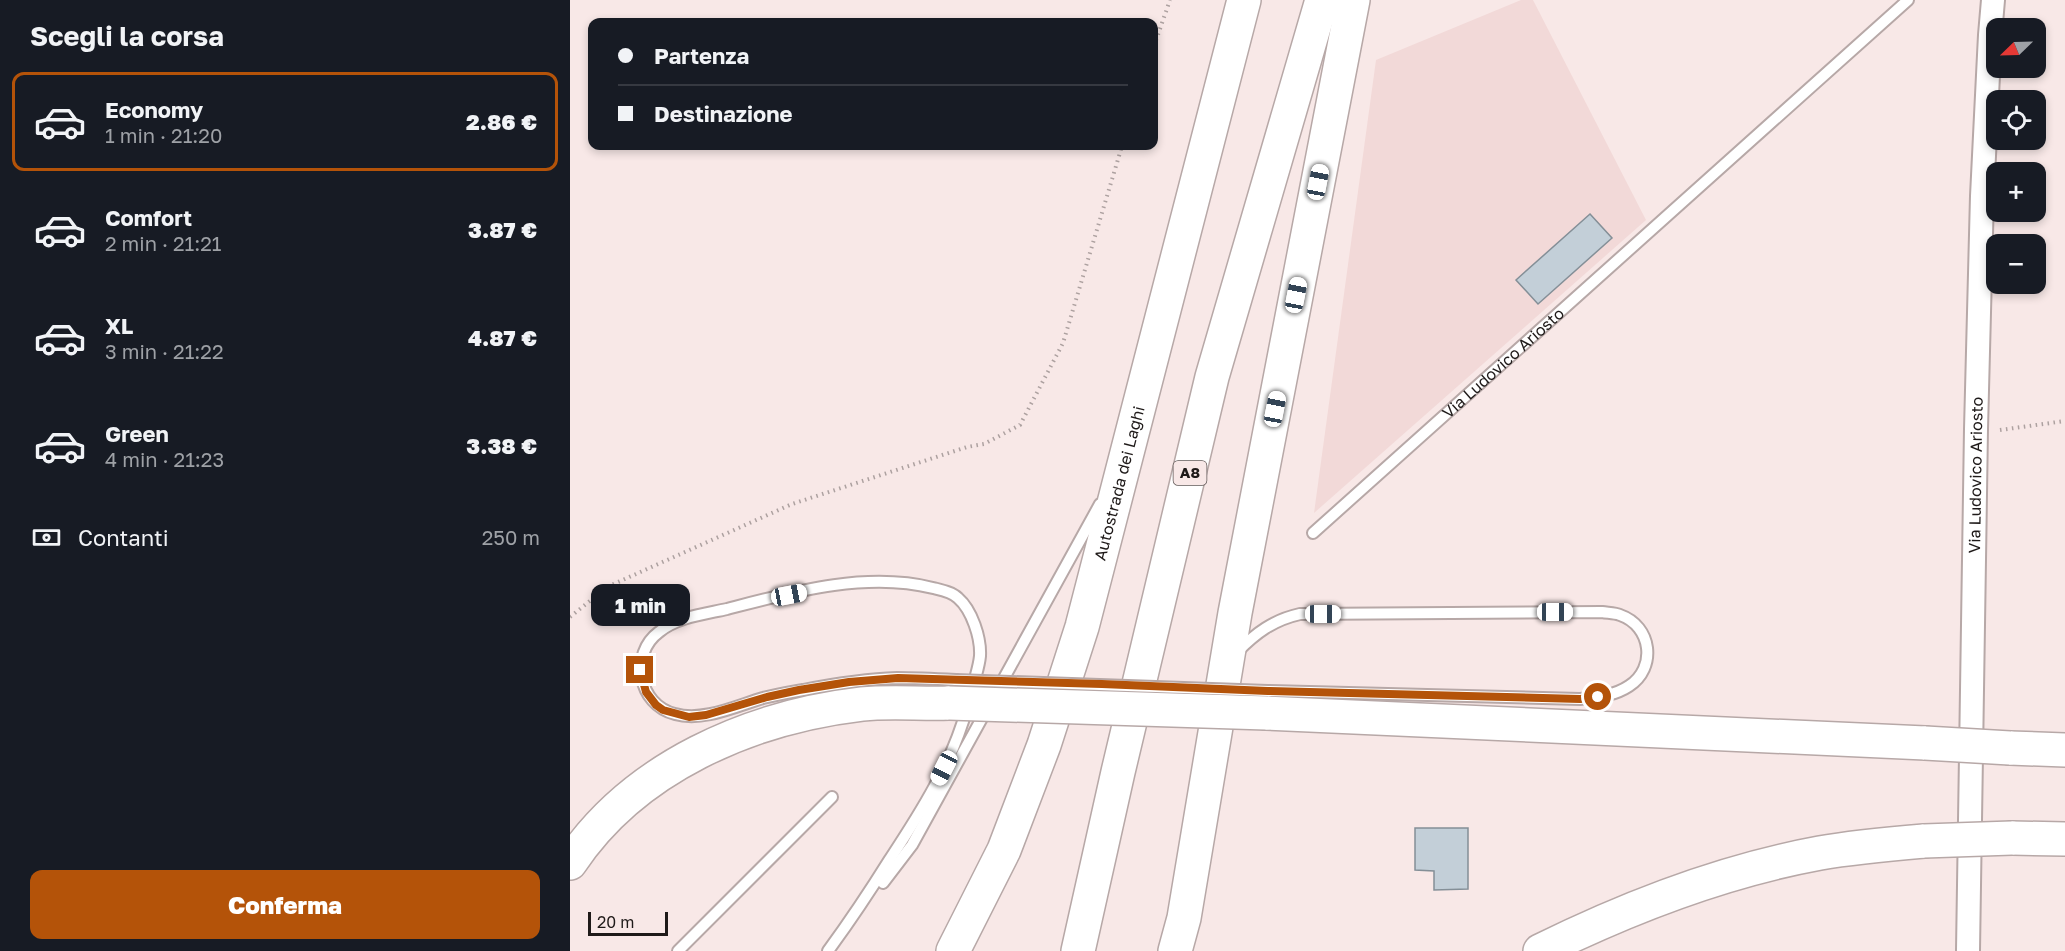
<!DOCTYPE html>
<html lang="it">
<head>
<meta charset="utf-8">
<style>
	body { margin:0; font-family:"Golos Text",sans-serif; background:#20242c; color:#f1f3f6; height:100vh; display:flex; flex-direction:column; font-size:22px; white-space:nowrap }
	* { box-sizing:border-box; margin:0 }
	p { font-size:20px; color:#9ea1a6 }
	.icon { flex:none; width:33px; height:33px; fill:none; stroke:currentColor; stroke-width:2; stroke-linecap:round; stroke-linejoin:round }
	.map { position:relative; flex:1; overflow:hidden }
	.panel { display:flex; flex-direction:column; background:#171b24; width:570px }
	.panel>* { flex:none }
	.hud { position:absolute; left:18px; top:18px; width:570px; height:132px; border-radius:12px; box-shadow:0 3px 9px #0003; display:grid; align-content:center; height:132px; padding:0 30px; background:#171b24 }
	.needle { width:39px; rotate:247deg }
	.controls { position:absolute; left:1416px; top:18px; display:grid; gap:12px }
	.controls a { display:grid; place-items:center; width:60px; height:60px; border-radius:12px; background:#171b24; box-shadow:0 3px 9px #0003; font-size:30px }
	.scale { position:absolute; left:18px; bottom:15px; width:80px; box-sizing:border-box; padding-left:6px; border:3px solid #1f1a19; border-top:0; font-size:16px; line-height:21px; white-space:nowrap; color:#1f1a19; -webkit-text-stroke:4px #f8e8e7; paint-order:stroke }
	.end { position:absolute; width:27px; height:27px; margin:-14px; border:8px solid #b45309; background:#fff; box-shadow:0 0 0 3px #fff }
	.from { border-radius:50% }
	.bubble { position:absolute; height:42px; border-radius:12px; background:#171b24; box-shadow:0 3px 9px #0003; font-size:20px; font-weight:800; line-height:42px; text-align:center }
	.car { position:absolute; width:18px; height:36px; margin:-18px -9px; border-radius:8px; box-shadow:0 0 4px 2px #0007; background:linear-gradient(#fff 24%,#345 0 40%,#fff 0 76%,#345 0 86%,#fff 0) }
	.hud b { display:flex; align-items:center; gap:21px; height:57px; font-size:22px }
	.hud b+b { border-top:2px solid #363941 }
	.hud i { width:15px; height:15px; background:#f1f3f6 }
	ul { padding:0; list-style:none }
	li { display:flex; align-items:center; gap:18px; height:99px; margin:0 12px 9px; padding:0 18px; border:3px solid transparent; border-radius:12px }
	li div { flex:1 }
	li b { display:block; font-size:22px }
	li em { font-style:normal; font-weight:800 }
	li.current { border-color:#b45309 }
	li>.icon { width:54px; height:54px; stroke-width:1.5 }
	h2 { padding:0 30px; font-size:27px; line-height:72px }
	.pay { display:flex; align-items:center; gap:15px; height:66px; padding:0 30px; font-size:22px }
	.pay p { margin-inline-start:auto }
	.action { display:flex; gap:12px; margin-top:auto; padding:12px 30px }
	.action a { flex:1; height:69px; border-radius:12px; background:#b45309; color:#fff; font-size:24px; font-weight:800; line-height:69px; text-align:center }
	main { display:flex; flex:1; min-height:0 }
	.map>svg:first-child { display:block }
</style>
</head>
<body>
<main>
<section class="panel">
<h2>Scegli la corsa</h2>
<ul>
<li class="current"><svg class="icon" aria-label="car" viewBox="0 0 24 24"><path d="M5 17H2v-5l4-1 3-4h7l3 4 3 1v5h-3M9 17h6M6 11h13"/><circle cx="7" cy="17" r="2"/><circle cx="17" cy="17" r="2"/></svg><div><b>Economy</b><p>1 min · 21:20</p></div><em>2.86 €</em></li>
<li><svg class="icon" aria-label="car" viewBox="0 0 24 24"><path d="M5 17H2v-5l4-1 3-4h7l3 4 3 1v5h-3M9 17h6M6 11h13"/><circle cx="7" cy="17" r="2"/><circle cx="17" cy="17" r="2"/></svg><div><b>Comfort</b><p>2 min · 21:21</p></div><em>3.87 €</em></li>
<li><svg class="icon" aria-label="car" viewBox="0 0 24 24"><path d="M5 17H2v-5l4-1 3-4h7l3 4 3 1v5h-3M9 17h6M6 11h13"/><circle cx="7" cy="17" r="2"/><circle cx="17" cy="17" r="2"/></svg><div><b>XL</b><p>3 min · 21:22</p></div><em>4.87 €</em></li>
<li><svg class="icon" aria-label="car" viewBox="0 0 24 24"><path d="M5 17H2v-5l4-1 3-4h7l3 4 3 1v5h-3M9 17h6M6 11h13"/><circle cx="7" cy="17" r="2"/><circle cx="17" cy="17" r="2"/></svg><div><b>Green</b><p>4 min · 21:23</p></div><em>3.38 €</em></li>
</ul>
<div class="pay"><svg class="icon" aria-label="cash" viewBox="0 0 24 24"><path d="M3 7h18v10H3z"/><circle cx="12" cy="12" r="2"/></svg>Contanti<p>250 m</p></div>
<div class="action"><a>Conferma</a></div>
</section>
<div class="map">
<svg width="1495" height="951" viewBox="0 0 1495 951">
	<rect width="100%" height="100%" fill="#f8e8e7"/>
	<!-- built -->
	<polygon fill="#f2d9d8" points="951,0 963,0 1076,220 744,513 806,60"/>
	<!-- building -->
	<g fill="#c3cfd8" stroke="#848f97" stroke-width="1.5">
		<polygon points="1020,214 1042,238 968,304 946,280"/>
		<polygon points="845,828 898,828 898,889 864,890 864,871 845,870"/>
	</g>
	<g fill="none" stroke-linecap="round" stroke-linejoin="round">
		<defs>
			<g id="lane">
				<path id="s1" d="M743 533 1338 0"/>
				<path d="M667 652C686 633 703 620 730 614L1032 612C1038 613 1045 613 1050 615 1082 626 1087 668 1059 686 1044 696 1027 697 1010 699L698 691"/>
				<path d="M386 680C367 679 347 678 327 678 296 679 264 684 233 690 220 692 206 695 193 698 166 706 133 722 105 714 68 705 59 654 89 632 107 617 135 614 157 609 222 592 296 571 363 588 371 590 382 592 388 598 402 610 411 638 410 656 409 667 405 677 403 687"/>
				<polyline points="313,883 342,845 530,504"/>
				<polyline points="108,951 262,797"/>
				<path d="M258 951C280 921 300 891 320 859 351 812 382 763 397 708"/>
			</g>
			<g id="street">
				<path id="s2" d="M1398 951 1406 429 1412 196 1420 35 1423 0"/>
			</g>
			<g id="highway">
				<polyline points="696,713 1355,743"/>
				<polyline points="1440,748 1495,750"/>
				<polyline points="1442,838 1495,839"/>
				<path d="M0 863C64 767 180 717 292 704 320 701 351 704 379 703"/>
				<path id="s3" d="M383 951 434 850 474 745 512 627 674 0"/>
				<polyline points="508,951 548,772 642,377 752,0"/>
				<polyline points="605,951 614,918 665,613 783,0"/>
				<path d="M970 951C1059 907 1152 871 1250 853 1284 847 1319 844 1354 841"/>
			</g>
		</defs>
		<!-- lane casing -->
		<use href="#lane" stroke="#b7a8a7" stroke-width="14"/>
		<!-- street casing -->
		<use href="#street" stroke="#b7a8a7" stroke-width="26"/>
		<!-- highway casing -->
		<use href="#highway" stroke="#b7a8a7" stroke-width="36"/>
		<!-- path -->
		<g stroke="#ada1a0" stroke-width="4" stroke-dasharray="1.5 4.5" stroke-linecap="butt">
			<polyline points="584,46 600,0"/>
			<polyline points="1430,430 1495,421"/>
			<polyline points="0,617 37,587 222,504 397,447 414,444 450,425 493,343 552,146"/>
		</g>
		<!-- lane -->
		<use href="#lane" stroke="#fff" stroke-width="10"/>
		<!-- street -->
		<use href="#street" stroke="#fff" stroke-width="22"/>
		<!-- highway -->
		<use href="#highway" stroke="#fff" stroke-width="33"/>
		<defs>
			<polyline id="lane-bridge" points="386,680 698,691"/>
			<g id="highway-bridge">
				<polyline points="379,703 696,713"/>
				<polyline points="1355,743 1440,748"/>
				<polyline points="1354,841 1442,838"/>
			</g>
		</defs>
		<!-- lane-bridge casing -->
		<use href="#lane-bridge" stroke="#b7a8a7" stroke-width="14" stroke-linecap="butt"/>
		<!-- highway-bridge casing -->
		<use href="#highway-bridge" stroke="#b7a8a7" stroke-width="36" stroke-linecap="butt"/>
		<!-- lane-bridge -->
		<use href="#lane-bridge" stroke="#fff" stroke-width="10"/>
		<!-- highway-bridge -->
		<use href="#highway-bridge" stroke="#fff" stroke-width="33"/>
	</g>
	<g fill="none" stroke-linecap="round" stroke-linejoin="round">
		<!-- route -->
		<polyline stroke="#b45309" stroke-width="8" points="70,670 76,692 86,705 93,710 119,717 136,715 197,697 229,690 279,682 328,678 532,684 698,691 1010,699 1028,697"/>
	</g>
	<g text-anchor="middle" stroke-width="5" stroke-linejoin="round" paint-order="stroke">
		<!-- shield labels -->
		<rect fill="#f8e8e7" stroke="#605857" stroke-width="1.5" x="603.5" y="461" width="33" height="24" rx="4.5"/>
		<g font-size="15" font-weight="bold" fill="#1f1a19">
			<text x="620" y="478">A8</text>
		</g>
		<!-- street labels -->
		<g font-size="16" fill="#1f1a19" stroke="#f8e8e7">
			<text dy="6" stroke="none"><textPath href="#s1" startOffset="255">Via Ludovico Ariosto</textPath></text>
			<text dy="6" stroke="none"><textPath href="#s2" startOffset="476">Via Ludovico Ariosto</textPath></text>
			<text dy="6" stroke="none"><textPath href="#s3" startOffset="498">Autostrada dei Laghi</textPath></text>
		</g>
	</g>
</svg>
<div class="controls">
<a><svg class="needle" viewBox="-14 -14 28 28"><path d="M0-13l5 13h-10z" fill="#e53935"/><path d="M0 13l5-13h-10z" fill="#9ea1a6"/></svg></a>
<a><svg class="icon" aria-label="locate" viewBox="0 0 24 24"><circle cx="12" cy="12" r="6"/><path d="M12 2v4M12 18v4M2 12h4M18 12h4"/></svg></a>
<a>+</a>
<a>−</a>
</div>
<div class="scale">20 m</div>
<i class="end from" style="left:1028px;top:697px"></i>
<i class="end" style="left:70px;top:670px"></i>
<div class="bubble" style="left:21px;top:584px;width:99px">1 min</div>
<i class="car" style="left:748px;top:182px;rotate:11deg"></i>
<i class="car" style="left:726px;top:295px;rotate:11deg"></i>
<i class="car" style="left:705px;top:409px;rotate:11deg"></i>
<i class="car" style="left:219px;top:595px;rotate:79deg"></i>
<i class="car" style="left:985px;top:612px;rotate:90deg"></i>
<i class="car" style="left:753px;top:614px;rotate:90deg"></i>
<i class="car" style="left:374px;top:768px;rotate:207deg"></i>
<div class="hud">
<b><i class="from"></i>Partenza</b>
<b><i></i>Destinazione</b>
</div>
</div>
</main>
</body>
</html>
